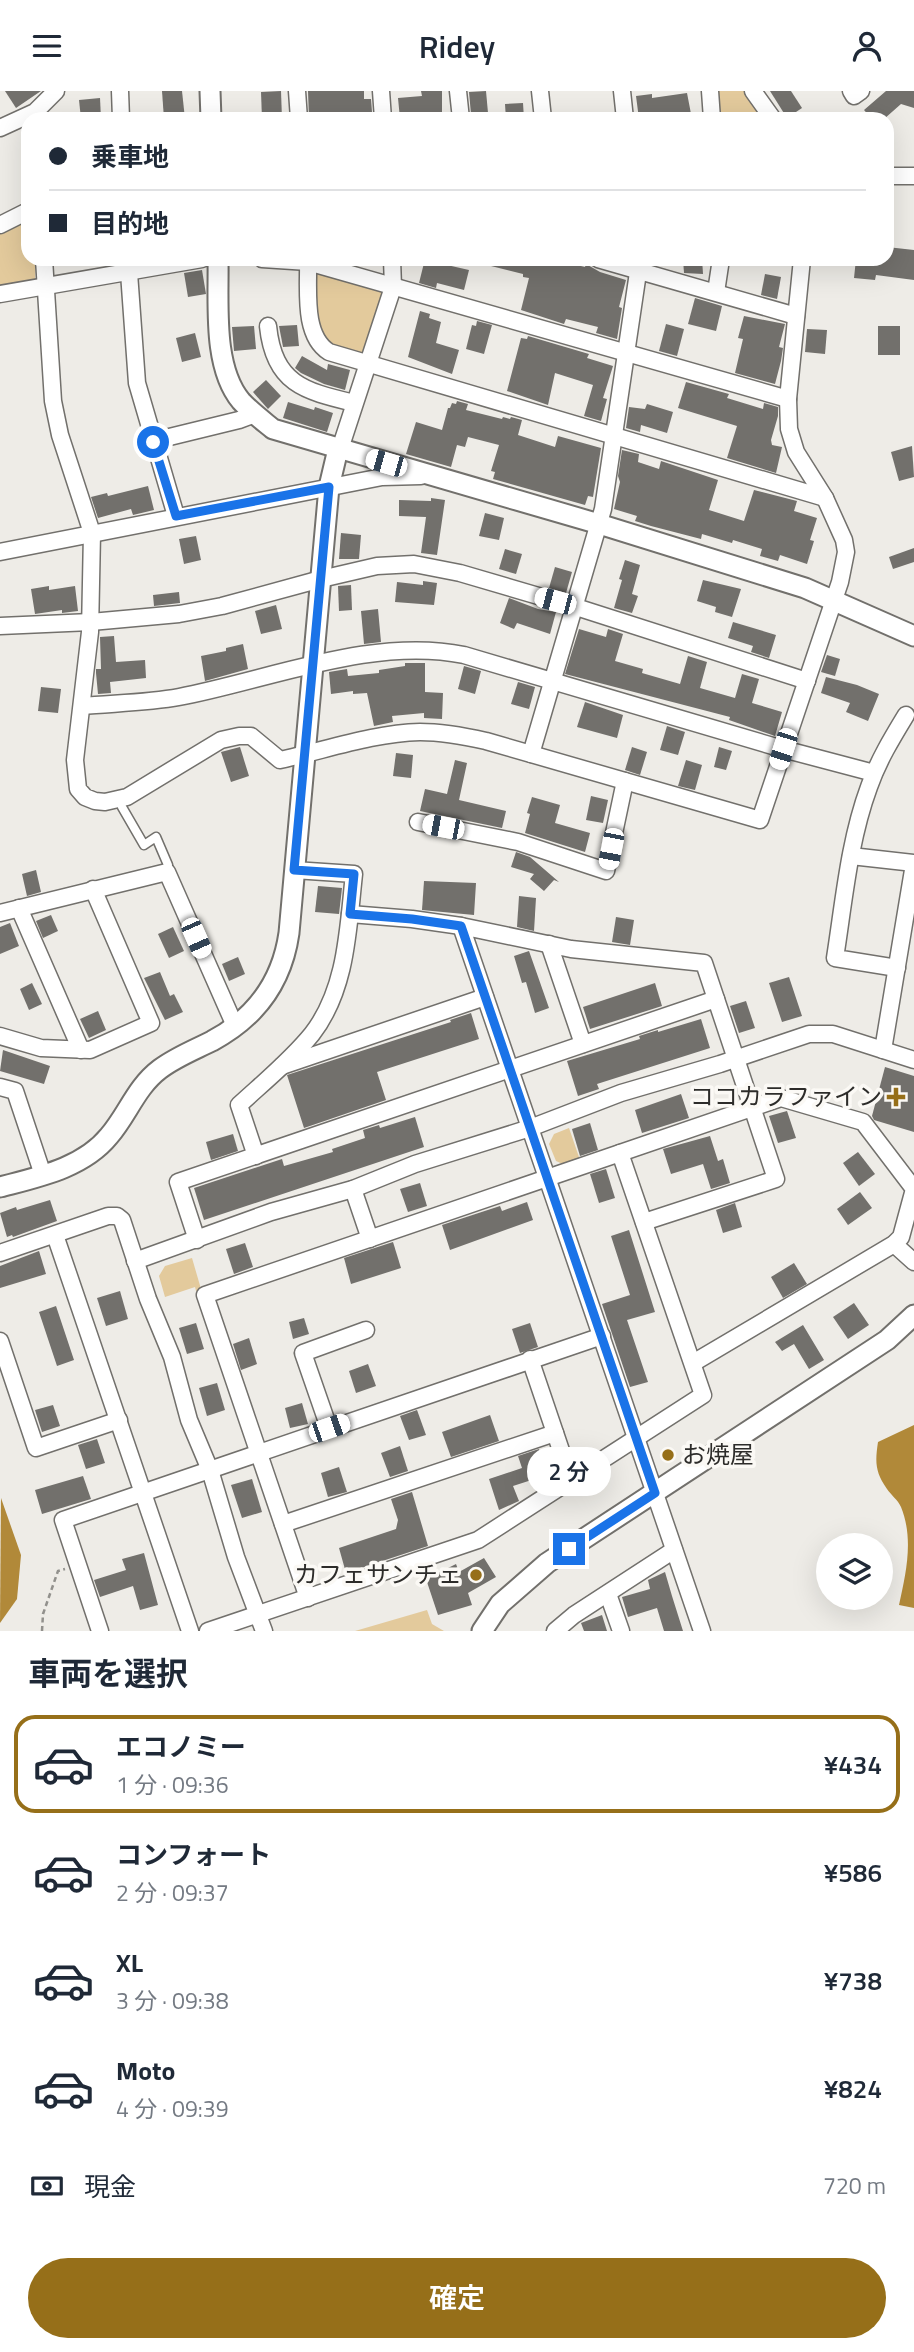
<!DOCTYPE html>
<html lang="ja">
<head>
<meta charset="utf-8">
<style>
	body { margin:0; font-family:"Titillium Web","Noto Sans JP",sans-serif; background:#f6f6f7; color:#1f2937; height:100vh; display:flex; flex-direction:column; font-size:26px; white-space:nowrap }
	* { box-sizing:border-box; margin:0 }
	p { font-size:23px; color:#747a83 }
	.icon { flex:none; width:38px; height:38px; fill:none; stroke:currentColor; stroke-width:2; stroke-linecap:round; stroke-linejoin:round }
	.map { position:relative; height:1540px; overflow:hidden }
	.panel { display:flex; flex-direction:column; background:#fff; flex:1 }
	.panel>* { flex:none }
	.top-card { position:absolute; left:21px; top:21px; width:873px; height:154px; border-radius:21px; box-shadow:0 7px 28px #0002; display:grid; align-content:center; height:154px; padding:0 28px; background:#fff }
	.tools { position:absolute; left:816px; top:1442px; display:grid; gap:14px }
	.tools a { display:grid; place-items:center; width:77px; height:77px; border-radius:50%; background:#fff; box-shadow:0 7px 28px #0002; font-size:35px }
	.end { position:absolute; width:32px; height:32px; margin:-16px; border:9px solid #1a73e8; background:#fff; box-shadow:0 0 0 4px #fff }
	.from { border-radius:50% }
	.bubble { position:absolute; height:49px; border-radius:24px; background:#fff; box-shadow:0 7px 28px #0002; font-size:23px; font-weight:600; line-height:49px; text-align:center }
	.car { position:absolute; width:21px; height:42px; margin:-21px -10px; border-radius:9px; box-shadow:0 0 5px 2px #0007; background:linear-gradient(#fff 24%,#345 0 40%,#fff 0 76%,#345 0 86%,#fff 0) }
	.top-card b { display:flex; align-items:center; gap:24px; height:66px; font-size:26px }
	.top-card b+b { border-top:2px solid #e0e1e3 }
	.top-card i { width:18px; height:18px; background:#1f2937 }
	ul { padding:0; list-style:none }
	li { display:flex; align-items:center; gap:21px; height:98px; margin:0 14px 10px; padding:0 14px; border:4px solid transparent; border-radius:21px }
	li div { flex:1 }
	li b { display:block; font-size:26px }
	li em { font-style:normal; font-weight:600 }
	li.selected { border-color:#966f19 }
	li>.icon { width:63px; height:63px; stroke-width:1.5 }
	h2 { padding:0 28px; font-size:32px; line-height:84px }
	.pay { display:flex; align-items:center; gap:18px; height:77px; padding:0 28px; font-size:26px }
	.pay p { margin-inline-start:auto }
	.action { display:flex; gap:14px; margin-top:auto; padding:14px 28px }
	.action a { flex:1; height:80px; border-radius:42px; background:#966f19; color:#fff; font-size:28px; font-weight:600; line-height:80px; text-align:center }
	header { display:flex; justify-content:space-between; align-items:center; height:91px; padding:0 28px; background:#fff; font-size:32px; font-weight:600 }
	.map>svg:first-child { display:block }
</style>
</head>
<body>
<header><svg class="icon" aria-label="menu" viewBox="0 0 24 24"><path d="M4 6h16M4 12h16M4 18h16"/></svg>Ridey<svg class="icon" aria-label="person" viewBox="0 0 24 24"><circle cx="12" cy="8" r="4"/><path d="M4 21q1-7 8-7t8 7"/></svg></header>
<div class="map">
<svg width="914" height="1540" viewBox="0 0 914 1540">
	<rect width="100%" height="100%" fill="#eeece7"/>
	<!-- green -->
	<g fill="#e3ca9c">
		<polygon points="714,0 744,0 764,28 717,28"/>
		<polygon points="28,126 28,168 36,168 35,191 0,197 0,140"/>
		<polygon points="319,179 379,197 383,201 364,263 356,265 324,251 315,226 314,184"/>
		<polygon points="569,1037 580,1069 565,1074 556,1070 549,1053 554,1043"/>
		<polygon points="192,1167 201,1198 196,1200 195,1196 165,1206 159,1185 165,1175"/>
		<polygon points="427,1519 432,1533 444,1540 355,1540"/>
	</g>
	<!-- water -->
	<g fill="#b18939">
		<path d="M914 1334V1517L899 1514C906 1482 914 1448 901 1416 898 1409 891 1404 887 1398 875 1381 875 1371 878 1351Z"/>
		<polygon points="1,1407 21,1464 17,1508 0,1532"/>
	</g>
	<!-- building -->
	<g fill="#72706c">
		<polygon points="5,0 41,0 16,17"/>
		<polygon points="162,0 182,0 185,28 164,28"/>
		<polygon points="281,0 282,28 262,28 261,1"/>
		<polygon points="308,0 364,0 364,8 371,8 372,21 362,22 363,28 309,28"/>
		<polygon points="421,0 442,0 442,28 400,28 398,7 422,5"/>
		<polygon points="486,0 488,22 471,23 469,1"/>
		<polygon points="770,0 791,0 802,17 787,27"/>
		<polygon points="886,0 914,0 914,17 901,13 884,28 872,28 864,19"/>
		<polygon points="687,2 692,28 673,28 672,24 639,28 636,5 652,3 652,7"/>
		<polygon points="100,7 101,28 81,28 79,9"/>
		<polygon points="523,12 524,28 506,28 505,13"/>
		<polygon points="887,156 914,159 914,189 876,184 875,189 854,187 856,168 887,168"/>
		<polygon points="425,168 448,169 447,174 469,179 464,199 437,192 436,197 419,192"/>
		<polygon points="479,168 552,168 585,176 586,173 600,181 626,189 619,216 622,217 617,248 596,242 598,236 566,228 564,233 521,219 529,187 523,186 523,183 479,172"/>
		<polygon points="683,168 702,168 703,183 684,182"/>
		<polygon points="202,179 206,203 188,206 184,182"/>
		<polygon points="765,183 781,186 777,208 761,204"/>
		<polygon points="695,207 722,215 716,240 688,233"/>
		<polygon points="420,220 430,223 429,227 441,231 436,252 459,259 452,283 408,266"/>
		<polygon points="744,225 785,233 779,256 783,257 781,270 775,293 735,282 743,248 738,247"/>
		<polygon points="477,230 492,234 484,263 466,258 472,234 476,235"/>
		<polygon points="666,233 684,238 677,265 659,260"/>
		<polygon points="297,234 299,255 283,256 279,235"/>
		<polygon points="254,235 256,258 234,260 232,236"/>
		<rect x="878" y="235" width="22" height="29"/>
		<polygon points="807,238 827,239 825,263 805,261"/>
		<polygon points="195,242 201,266 182,271 176,247"/>
		<polygon points="528,245 589,263 587,267 613,275 603,307 607,308 601,330 584,325 593,294 555,282 548,314 507,300 521,247 527,248"/>
		<polygon points="302,265 327,279 328,273 350,279 345,299 324,293 301,282 295,277"/>
		<polygon points="266,289 281,305 268,318 253,301"/>
		<polygon points="686,291 729,303 727,307 763,318 764,312 778,316 778,325 771,349 772,354 782,356 776,382 727,367 737,335 678,317"/>
		<polygon points="457,310 468,313 466,319 502,328 503,326 510,328 511,326 522,329 518,344 555,356 558,345 601,357 593,406 588,405 585,414 493,388 495,381 491,380 499,354 468,346 465,356 457,354 451,376 406,363 416,331 442,339 448,317 450,317 452,312 456,313"/>
		<polygon points="288,311 314,319 315,316 333,322 327,341 283,327"/>
		<polygon points="647,313 673,321 667,342 641,334 640,341 626,337 629,316 645,318"/>
		<polygon points="912,355 914,386 899,390 891,361"/>
		<polygon points="622,359 639,363 638,371 659,378 661,370 718,389 709,419 744,430 754,399 797,410 794,420 817,427 810,449 814,450 807,473 780,464 778,470 760,465 762,458 733,449 732,452 702,443 701,448 651,435 635,430 637,425 614,418 620,391 618,385"/>
		<polygon points="148,395 154,419 133,424 131,418 98,427 91,406 107,402 108,405"/>
		<polygon points="431,407 445,409 437,464 421,462 426,426 399,425 399,409 431,410"/>
		<polygon points="485,422 504,427 499,449 479,445"/>
		<polygon points="341,442 361,444 359,468 339,468"/>
		<polygon points="196,445 201,469 184,473 179,448"/>
		<polygon points="914,457 914,471 893,478 889,466"/>
		<polygon points="505,458 522,463 516,483 499,478"/>
		<polygon points="625,469 640,474 632,503 638,505 632,522 614,517 622,489 619,488"/>
		<polygon points="555,476 572,481 566,502 549,497"/>
		<polygon points="703,489 741,498 732,526 715,521 716,516 697,510"/>
		<polygon points="423,490 437,492 434,514 395,511 397,491 423,494"/>
		<polygon points="351,494 352,519 339,520 338,495"/>
		<polygon points="49,495 49,499 75,495 78,520 62,522 62,519 35,523 31,498"/>
		<polygon points="179,501 180,512 154,515 153,504"/>
		<polygon points="509,507 538,518 556,521 550,543 517,532 514,538 500,532"/>
		<polygon points="276,514 282,538 261,543 255,520"/>
		<polygon points="378,518 381,551 364,553 361,520"/>
		<polygon points="733,531 776,544 769,567 751,561 753,555 728,547"/>
		<polygon points="579,538 606,546 608,538 623,543 615,570 643,578 642,582 680,593 688,565 707,571 700,597 735,607 742,583 759,588 752,612 782,621 775,645 729,629 730,626 565,583"/>
		<polygon points="114,545 116,571 145,569 146,587 110,591 111,602 98,603 96,582 96,578 101,578 100,546"/>
		<polygon points="243,553 248,578 205,590 201,565 226,560 226,557"/>
		<polygon points="827,564 840,568 835,585 821,581"/>
		<polygon points="405,572 425,572 425,601 443,602 442,628 424,627 424,622 392,625 393,631 374,635 367,602 353,603 353,600 331,603 329,581 347,578 348,585 379,582 379,579 405,575"/>
		<polygon points="464,575 481,580 475,603 458,598"/>
		<polygon points="826,586 857,594 879,603 868,630 846,621 850,612 821,602"/>
		<polygon points="518,591 535,596 529,618 511,613"/>
		<polygon points="41,596 61,598 58,622 38,620"/>
		<polygon points="585,611 623,624 617,647 577,636"/>
		<polygon points="667,635 685,641 678,664 660,659"/>
		<polygon points="240,656 249,685 231,691 221,661"/>
		<polygon points="632,656 647,661 640,684 625,679"/>
		<polygon points="719,656 732,660 726,679 714,676"/>
		<polygon points="396,662 413,664 411,687 393,685"/>
		<polygon points="455,669 467,672 459,709 506,720 502,737 420,720 425,698 447,703"/>
		<polygon points="686,669 702,674 695,699 678,695"/>
		<polygon points="591,705 608,709 603,732 586,729"/>
		<polygon points="532,706 560,714 555,732 590,742 585,761 525,742 530,723 527,722"/>
		<polygon points="516,761 530,766 559,791 554,789 544,800 530,788 534,783 511,776"/>
		<polygon points="36,779 41,801 27,805 22,783"/>
		<polygon points="424,790 476,792 474,824 422,819"/>
		<polygon points="318,795 342,797 339,823 315,821"/>
		<polygon points="519,805 536,807 534,840 517,836"/>
		<polygon points="51,824 58,840 43,847 36,830"/>
		<polygon points="616,826 634,829 630,854 612,851"/>
		<polygon points="10,832 19,855 0,863 0,836"/>
		<polygon points="173,836 184,860 169,867 158,843"/>
		<polygon points="529,860 549,917 535,922 526,891 522,892 514,865"/>
		<polygon points="238,866 245,883 229,890 222,873"/>
		<polygon points="160,881 170,905 174,903 183,921 165,929 144,887"/>
		<polygon points="789,886 802,925 782,931 769,892"/>
		<polygon points="32,892 42,913 29,919 20,898"/>
		<polygon points="655,892 662,915 590,938 583,916"/>
		<polygon points="746,910 755,937 739,942 730,915"/>
		<polygon points="98,920 106,939 89,947 80,928"/>
		<polygon points="471,922 479,948 377,981 386,1009 304,1037 287,984 451,931 450,929"/>
		<polygon points="701,928 710,957 597,993 599,998 578,1005 567,970 640,948 639,945 658,939 658,941"/>
		<polygon points="3,959 50,975 44,993 0,980"/>
		<polygon points="885,976 914,985 914,1041 874,1029 872,1025"/>
		<polygon points="681,1003 689,1027 642,1042 635,1019"/>
		<polygon points="787,1020 796,1047 778,1052 769,1025"/>
		<polygon points="415,1026 424,1056 204,1129 194,1097 282,1068 284,1075 333,1061 332,1058 365,1047 363,1039 379,1034 380,1037"/>
		<polygon points="590,1032 598,1059 580,1065 572,1038"/>
		<polygon points="233,1043 238,1060 211,1069 206,1051"/>
		<polygon points="710,1045 718,1070 723,1068 730,1092 711,1098 703,1073 671,1083 663,1058"/>
		<polygon points="858,1061 875,1083 859,1095 843,1072"/>
		<polygon points="606,1078 615,1107 599,1112 590,1083"/>
		<polygon points="420,1092 427,1115 408,1121 400,1098"/>
		<polygon points="860,1101 872,1117 848,1134 837,1118"/>
		<polygon points="50,1109 57,1130 13,1146 12,1144 7,1146 0,1122 16,1116 17,1119"/>
		<polygon points="527,1111 533,1129 450,1159 442,1134 500,1115 502,1120"/>
		<polygon points="735,1112 742,1136 723,1142 716,1119"/>
		<polygon points="629,1139 655,1221 627,1229 648,1291 630,1296 602,1213 630,1204 611,1145"/>
		<polygon points="393,1151 401,1177 351,1193 344,1167"/>
		<polygon points="245,1152 253,1176 234,1183 226,1158"/>
		<polygon points="39,1160 46,1183 0,1197 0,1175"/>
		<polygon points="794,1172 807,1193 783,1207 771,1186"/>
		<polygon points="120,1200 128,1228 106,1235 97,1207"/>
		<polygon points="854,1212 869,1234 848,1248 833,1226"/>
		<polygon points="56,1215 74,1269 57,1275 39,1221"/>
		<polygon points="304,1227 309,1243 293,1248 289,1231"/>
		<polygon points="196,1232 204,1258 187,1263 179,1237"/>
		<polygon points="530,1232 538,1256 520,1262 512,1238"/>
		<polygon points="803,1234 824,1269 809,1278 794,1253 782,1260 775,1251"/>
		<polygon points="249,1247 257,1273 241,1279 233,1253"/>
		<polygon points="368,1273 376,1295 356,1302 349,1280"/>
		<polygon points="217,1292 225,1319 207,1325 199,1297"/>
		<polygon points="302,1312 308,1333 290,1337 285,1317"/>
		<polygon points="53,1314 60,1335 42,1341 35,1319"/>
		<polygon points="417,1319 426,1344 409,1349 400,1325"/>
		<polygon points="490,1324 499,1350 451,1366 442,1341"/>
		<polygon points="97,1348 105,1372 86,1378 78,1354"/>
		<polygon points="400,1355 408,1380 390,1386 381,1362"/>
		<polygon points="539,1358 547,1384 513,1395 519,1410 499,1419 489,1388 522,1377 518,1365"/>
		<polygon points="339,1376 347,1401 328,1406 321,1382"/>
		<polygon points="83,1385 91,1408 42,1423 35,1399"/>
		<polygon points="252,1388 262,1421 242,1427 231,1394"/>
		<polygon points="412,1401 428,1455 346,1482 339,1457 396,1438 398,1429 391,1408"/>
		<polygon points="144,1462 158,1514 140,1519 133,1495 100,1506 94,1489 126,1479 122,1468"/>
		<polygon points="484,1467 496,1486 468,1502 472,1514 438,1524 426,1488 456,1473 459,1481"/>
		<polygon points="665,1481 672,1505 683,1540 664,1540 657,1517 628,1526 622,1506 650,1498 648,1489"/>
		<polygon points="602,1524 607,1540 584,1540 581,1532"/>
	</g>
	<g fill="none" stroke-linecap="round" stroke-linejoin="round">
		<defs>
			<polyline id="service" points="120,708 122,716 144,754 156,746 168,774 167,781"/>
			<g id="minor">
				<polyline points="120,0 121,28"/>
				<polyline points="297,0 299,28"/>
				<polyline points="381,0 383,28"/>
				<polyline points="458,0 461,28"/>
				<polyline points="540,0 543,28"/>
				<polyline points="622,0 625,28"/>
				<polyline points="710,0 712,28"/>
				<polyline points="753,0 773,28"/>
				<polyline points="851,0 854,5 861,0"/>
				<polyline points="0,37 35,21 56,0"/>
				<polyline points="887,85 914,85"/>
				<polyline points="0,134 28,120"/>
				<path d="M44 168 53 310 60 344 92 442 90 541 75 669 78 698 85 706 95 710 105 711 127 706 221 649 239 645H251L280 669C326 659 374 642 420 641 443 641 464 645 486 650L760 729 840 491 846 461 844 449 825 407 796 361 789 338 788 308 802 168"/>
				<polyline points="128,168 137,292 176,425"/>
				<polyline points="262,168 308,171 788,308"/>
				<path d="M308 168C309 197 302 244 329 261L825 407"/>
				<polyline points="598,168 796,225"/>
				<polyline points="716,201 721,168"/>
				<polyline points="0,203 202,168"/>
				<path d="M268 235C274 293 304 300 354 312"/>
				<polyline points="153,350 239,329 255,323"/>
				<polyline points="340,358 393,196 392,168"/>
				<polyline points="0,461 382,386 421,385"/>
				<polyline points="0,535 91,531 179,523 222,515 321,488 377,475 414,473 460,482 576,516 807,590"/>
				<path d="M82 615C114 612 147 612 179 606 269 589 373 545 464 564L783 658 874 682"/>
				<polyline points="531,663 603,418 640,168"/>
				<polyline points="418,731 518,751 606,780 625,690"/>
				<polyline points="851,765 914,772"/>
				<polyline points="19,817 81,959"/>
				<polyline points="0,822 167,781 235,935"/>
				<polyline points="350,823 412,828 461,835"/>
				<polyline points="549,853 583,953"/>
				<path d="M897 877 835 867C844 810 849 750 869 696 878 670 892 647 906 624"/>
				<polyline points="0,945 41,957 90,959 151,932 93,798"/>
				<polyline points="883,959 914,773"/>
				<polyline points="282,975 485,906"/>
				<polyline points="0,996 15,1000 43,1084"/>
				<path d="M256 1065 239 1014C264 991 291 969 312 943 347 898 348 837 354 783L294 779"/>
				<polyline points="353,1098 370,1148"/>
				<polyline points="644,1131 776,1088 704,872 571,858 461,835 702,1540"/>
				<polyline points="55,1144 190,1540"/>
				<polyline points="197,1149 178,1091 716,908"/>
				<polyline points="894,1153 914,1171"/>
				<polyline points="0,1162 108,1125 117,1125 122,1129 148,1208 172,1266 189,1329 210,1379 236,1466 264,1540"/>
				<polyline points="135,1170 271,1121 353,1098 415,1073 530,1037 621,1002 720,973 809,943 833,943 914,969"/>
				<polyline points="0,1250 36,1357 119,1329"/>
				<polyline points="530,1268 571,1389"/>
				<polyline points="329,1337 303,1262 366,1239"/>
				<polyline points="283,1433 555,1342"/>
				<polyline points="608,1503 621,1540"/>
				<polyline points="308,1507 205,1204 781,1007 863,1031 914,1098 901,1146 894,1153 693,1272"/>
				<polyline points="100,1540 63,1429 602,1245"/>
				<polyline points="208,1540 478,1449 703,1304 620,1062"/>
				<polyline points="555,1540 574,1524 674,1459"/>
			</g>
			<g id="tertiary">
				<polyline points="210,0 211,28"/>
				<path d="M218 168C219 211 212 275 241 310 250 320 262 329 273 338L599 433 805 497 914 545"/>
				<path d="M0 1096C38 1086 83 1077 109 1045 128 1023 136 996 160 978 176 966 194 959 212 950 255 927 282 891 289 842L329 396 338 358"/>
				<polyline points="482,1540 500,1513 547,1472 887,1249 914,1224"/>
			</g>
		</defs>
		<!-- service casing -->
		<use href="#service" stroke="#72706c" stroke-width="11"/>
		<!-- minor casing -->
		<use href="#minor" stroke="#72706c" stroke-width="19"/>
		<!-- tertiary casing -->
		<use href="#tertiary" stroke="#72706c" stroke-width="23"/>
		<!-- path -->
		<polyline stroke="#92918d" stroke-width="2.5" stroke-dasharray="5 3.5" stroke-linecap="butt" points="42,1540 43,1523 58,1480 65,1478"/>
		<!-- service -->
		<use href="#service" stroke="#fff" stroke-width="8"/>
		<!-- minor -->
		<use href="#minor" stroke="#fff" stroke-width="16"/>
		<!-- tertiary -->
		<use href="#tertiary" stroke="#fff" stroke-width="19"/>
	</g>
	<g fill="none" stroke-linecap="round" stroke-linejoin="round">
		<!-- route -->
		<polyline stroke="#1a73e8" stroke-width="9" points="153,351 176,425 329,396 294,779 354,783 350,823 412,828 461,835 655,1402 569,1458"/>
	</g>
	<!-- markers -->
	<g fill="#966f19" stroke="#fbf9f5" stroke-width="2.5">
		<path d="M892.5 995.5h7v7h7v7h-7v7h-7v-7h-7v-7h7z"/>
		<circle cx="668" cy="1364" r="7"/>
		<circle cx="476" cy="1484" r="7"/>
	</g>
	<g text-anchor="middle" stroke-width="7" stroke-linejoin="round" paint-order="stroke">
		<!-- poi labels -->
		<g font-size="24" fill="#2d2c2a" stroke="#fbf9f5" text-anchor="end">
			<text x="882" y="1014">ココカラファイン</text>
			<text x="682" y="1372" text-anchor="start">お焼屋</text>
			<text x="462" y="1492">カフェサンチェ</text>
		</g>
	</g>
</svg>
<div class="tools">
<a><svg class="icon" aria-label="layers" viewBox="0 0 24 24"><path d="M12 4l9 5-9 5-9-5zM3 14l9 5 9-5"/></svg></a>
</div>
<i class="end from" style="left:153px;top:351px"></i>
<i class="end" style="left:569px;top:1458px"></i>
<div class="bubble" style="left:527px;top:1356px;width:84px">2 分</div>
<i class="car" style="left:386px;top:372px;rotate:286deg"></i>
<i class="car" style="left:555px;top:510px;rotate:285deg"></i>
<i class="car" style="left:783px;top:658px;rotate:198deg"></i>
<i class="car" style="left:443px;top:736px;rotate:281deg"></i>
<i class="car" style="left:611px;top:758px;rotate:191deg"></i>
<i class="car" style="left:196px;top:847px;rotate:156deg"></i>
<i class="car" style="left:329px;top:1337px;rotate:71deg"></i>
<div class="top-card">
<b><i class="from"></i>乗車地</b>
<b><i></i>目的地</b>
</div>
</div>
<section class="panel">
<h2>車両を選択</h2>
<ul>
<li class="selected"><svg class="icon" aria-label="car" viewBox="0 0 24 24"><path d="M5 17H2v-5l4-1 3-4h7l3 4 3 1v5h-3M9 17h6M6 11h13"/><circle cx="7" cy="17" r="2"/><circle cx="17" cy="17" r="2"/></svg><div><b>エコノミー</b><p>1 分 · 09:36</p></div><em>¥434</em></li>
<li><svg class="icon" aria-label="car" viewBox="0 0 24 24"><path d="M5 17H2v-5l4-1 3-4h7l3 4 3 1v5h-3M9 17h6M6 11h13"/><circle cx="7" cy="17" r="2"/><circle cx="17" cy="17" r="2"/></svg><div><b>コンフォート</b><p>2 分 · 09:37</p></div><em>¥586</em></li>
<li><svg class="icon" aria-label="car" viewBox="0 0 24 24"><path d="M5 17H2v-5l4-1 3-4h7l3 4 3 1v5h-3M9 17h6M6 11h13"/><circle cx="7" cy="17" r="2"/><circle cx="17" cy="17" r="2"/></svg><div><b>XL</b><p>3 分 · 09:38</p></div><em>¥738</em></li>
<li><svg class="icon" aria-label="car" viewBox="0 0 24 24"><path d="M5 17H2v-5l4-1 3-4h7l3 4 3 1v5h-3M9 17h6M6 11h13"/><circle cx="7" cy="17" r="2"/><circle cx="17" cy="17" r="2"/></svg><div><b>Moto</b><p>4 分 · 09:39</p></div><em>¥824</em></li>
</ul>
<div class="pay"><svg class="icon" aria-label="cash" viewBox="0 0 24 24"><path d="M3 7h18v10H3z"/><circle cx="12" cy="12" r="2"/></svg>現金<p>720 m</p></div>
<div class="action"><a>確定</a></div>
</section>
</body>
</html>
